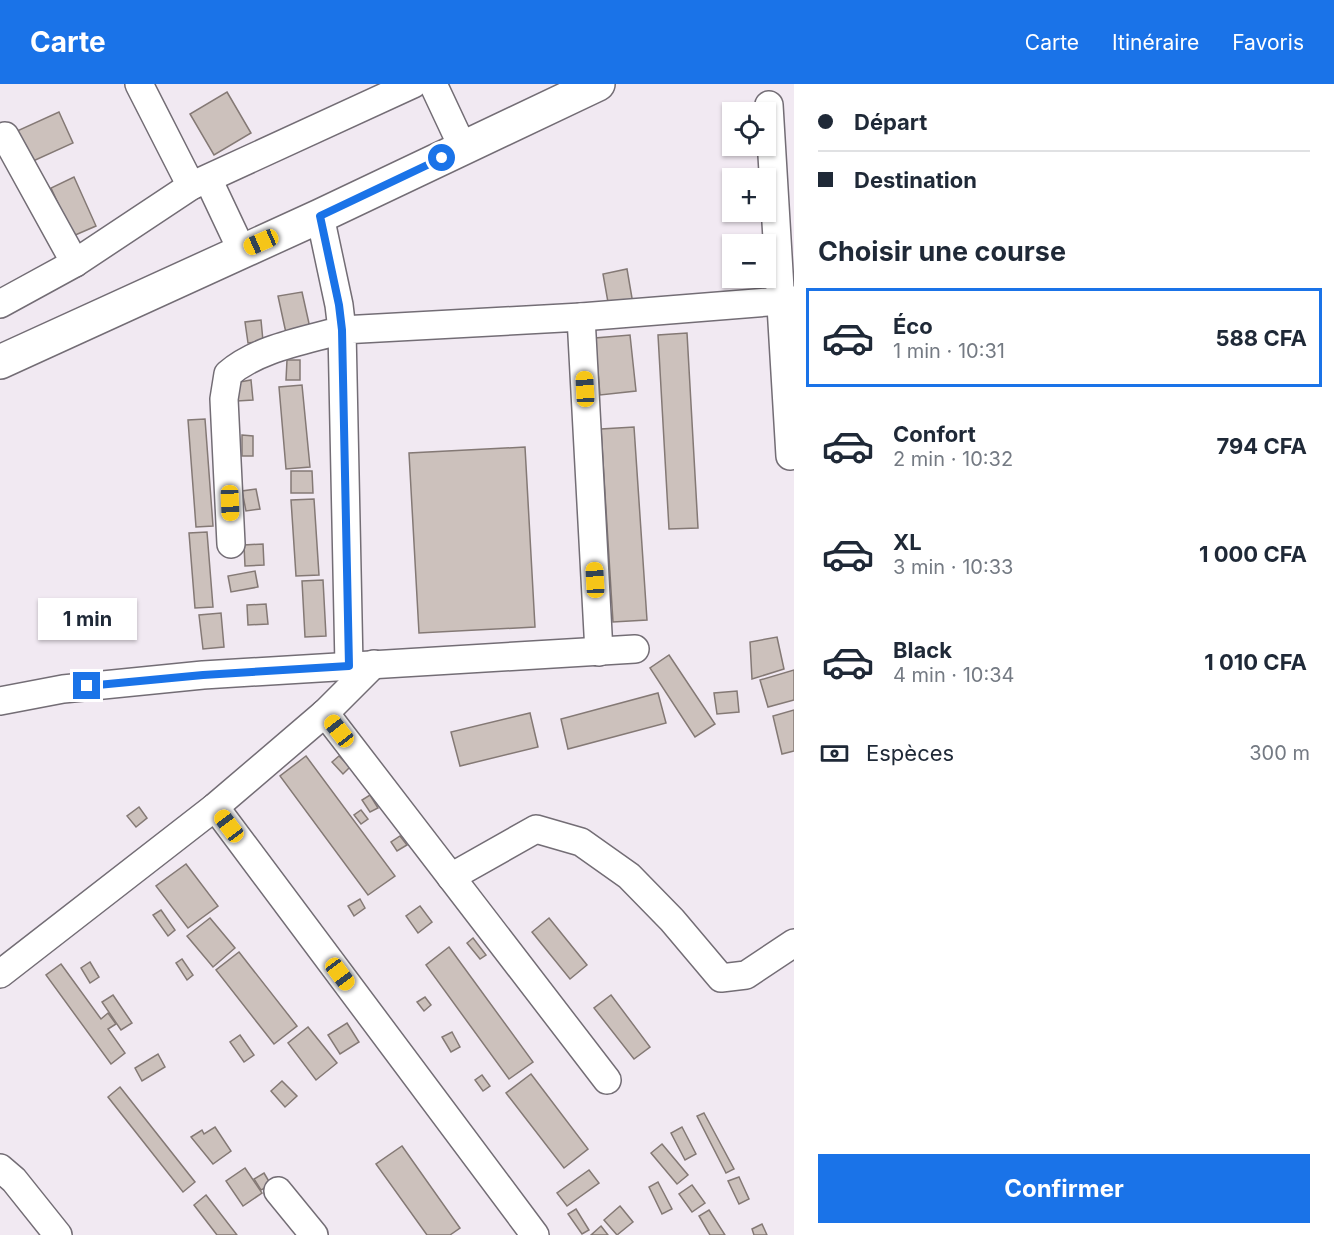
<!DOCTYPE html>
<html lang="fr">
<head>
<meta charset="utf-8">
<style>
	body { margin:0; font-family:Inter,sans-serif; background:#f2f2f3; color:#1f2937; height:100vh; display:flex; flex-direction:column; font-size:22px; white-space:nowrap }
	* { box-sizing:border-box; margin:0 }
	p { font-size:20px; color:#747a83 }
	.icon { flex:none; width:33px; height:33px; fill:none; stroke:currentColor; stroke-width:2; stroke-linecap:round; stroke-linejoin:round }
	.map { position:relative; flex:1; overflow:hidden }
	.side { display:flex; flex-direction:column; background:#fff; width:540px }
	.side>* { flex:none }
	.banner { display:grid; align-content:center; height:132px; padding:0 24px; background:#fff }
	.fabs { position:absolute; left:722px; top:18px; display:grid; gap:12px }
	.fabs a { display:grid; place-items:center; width:54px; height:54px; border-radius:0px; background:#fff; box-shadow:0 2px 4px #0004; font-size:30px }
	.end { position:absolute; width:27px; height:27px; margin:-14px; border:8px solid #1a73e8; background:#fff; box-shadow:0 0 0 3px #fff }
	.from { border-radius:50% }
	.bubble { position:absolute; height:42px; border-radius:0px; background:#fff; box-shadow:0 2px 4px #0004; font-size:20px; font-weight:700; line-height:42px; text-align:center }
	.car { position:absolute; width:18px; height:36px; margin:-18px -9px; border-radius:8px; box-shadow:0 0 4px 2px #0007; background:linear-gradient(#f5c518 24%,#345 0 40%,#f5c518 0 76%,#345 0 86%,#f5c518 0) }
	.banner b { display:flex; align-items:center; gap:21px; height:57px; font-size:22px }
	.banner b+b { border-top:2px solid #e0e1e3 }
	.banner i { width:15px; height:15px; background:#1f2937 }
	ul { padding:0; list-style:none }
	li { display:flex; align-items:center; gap:18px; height:99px; margin:0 12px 9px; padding:0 12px; border:3px solid transparent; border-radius:0px }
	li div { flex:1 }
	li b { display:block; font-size:22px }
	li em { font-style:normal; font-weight:700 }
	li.current { border-color:#1a73e8 }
	li>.icon { width:54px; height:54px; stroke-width:1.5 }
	h2 { padding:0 24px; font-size:27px; line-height:72px }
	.pay { display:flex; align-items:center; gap:15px; height:66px; padding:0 24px; font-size:22px }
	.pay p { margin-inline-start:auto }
	.primary-button { display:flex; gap:12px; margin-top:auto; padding:12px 24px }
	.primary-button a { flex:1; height:69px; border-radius:0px; background:#1a73e8; color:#fff; font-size:24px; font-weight:700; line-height:69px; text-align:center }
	header { display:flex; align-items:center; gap:36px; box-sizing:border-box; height:84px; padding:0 30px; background:#1a73e8; color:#fff }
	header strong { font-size:28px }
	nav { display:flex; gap:33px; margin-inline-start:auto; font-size:21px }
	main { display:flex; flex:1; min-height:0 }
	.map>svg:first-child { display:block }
</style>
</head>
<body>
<header>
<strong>Carte</strong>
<nav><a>Carte</a><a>Itinéraire</a><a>Favoris</a></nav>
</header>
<main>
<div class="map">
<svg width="794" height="1151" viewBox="0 0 794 1151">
	<rect width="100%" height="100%" fill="#f1e9f2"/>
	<!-- building -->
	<g fill="#ccc1bc" stroke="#847975" stroke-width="1.5">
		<polygon points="227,8 251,49 214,71 190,30"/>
		<polygon points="59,28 73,59 31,78 17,47"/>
		<polygon points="74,93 96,142 73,152 51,104"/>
		<polygon points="627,185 633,220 609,224 603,190"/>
		<polygon points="302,208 310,244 286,249 278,212"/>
		<polygon points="261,236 263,257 248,259 245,238"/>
		<polygon points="687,249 698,444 669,445 658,251"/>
		<polygon points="630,251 636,307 600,311 595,254"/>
		<polygon points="287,276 300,276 300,296 286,296"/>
		<polygon points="251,296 253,316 237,317 234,299"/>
		<polygon points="302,301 310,383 286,385 279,303"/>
		<polygon points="205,335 213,442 196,443 188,336"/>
		<polygon points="634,343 647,536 613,538 601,345"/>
		<polygon points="242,351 253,352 253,372 242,372"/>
		<polygon points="525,363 535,543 419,549 409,369"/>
		<polygon points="291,387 312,387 313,409 291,409"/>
		<polygon points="256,405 260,425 246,427 242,407"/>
		<polygon points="314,415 319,491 296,492 291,416"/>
		<polygon points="207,448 213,523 195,524 189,449"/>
		<polygon points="263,460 264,481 245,482 244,461"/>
		<polygon points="255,487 258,503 231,508 228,492"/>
		<polygon points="323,496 326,552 305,553 302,497"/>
		<polygon points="266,520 268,540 248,541 247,521"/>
		<polygon points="221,529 224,563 203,565 199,531"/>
		<polygon points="777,553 784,585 752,595 750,558"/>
		<polygon points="669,571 715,640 695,653 650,584"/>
		<polygon points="794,586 794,616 768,623 760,596"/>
		<polygon points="737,607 739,628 717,630 714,609"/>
		<polygon points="658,609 666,639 568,665 561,635"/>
		<polygon points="794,626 794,667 782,670 773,632"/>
		<polygon points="530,629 538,663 460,682 451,648"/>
		<polygon points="306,672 395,792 368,811 280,692"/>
		<polygon points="339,672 350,683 343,690 332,678"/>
		<polygon points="370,711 378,724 370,728 362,716"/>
		<polygon points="139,723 147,734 136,743 127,732"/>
		<polygon points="361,726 368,735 361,740 354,731"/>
		<polygon points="400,752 407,761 397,767 391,758"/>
		<polygon points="186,780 218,822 188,844 156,802"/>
		<polygon points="360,815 365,824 354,832 348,822"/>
		<polygon points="420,822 432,838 418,849 406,832"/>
		<polygon points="161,826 175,846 168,852 153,831"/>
		<polygon points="210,834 235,864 213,883 187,852"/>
		<polygon points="549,834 587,881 570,895 532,848"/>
		<polygon points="473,854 486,871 480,875 467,859"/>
		<polygon points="449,863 533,978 509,995 426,881"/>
		<polygon points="239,868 297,942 274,960 216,886"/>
		<polygon points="182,875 193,891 187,896 176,879"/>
		<polygon points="90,878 99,893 90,899 81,884"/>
		<polygon points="61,880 101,935 108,929 116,940 108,945 125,969 111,980 46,891"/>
		<polygon points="113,911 132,939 121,946 102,918"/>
		<polygon points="611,911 650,963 634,975 594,924"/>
		<polygon points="425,913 431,921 424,927 417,918"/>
		<polygon points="347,939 359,958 340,970 328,951"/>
		<polygon points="308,943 337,979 316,996 288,959"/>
		<polygon points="452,948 460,963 451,968 442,953"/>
		<polygon points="240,951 254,971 244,978 230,958"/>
		<polygon points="158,970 165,983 142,997 135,984"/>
		<polygon points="531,990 588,1065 564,1084 506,1009"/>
		<polygon points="482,991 490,1002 483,1007 475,996"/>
		<polygon points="282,997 297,1012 285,1023 271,1007"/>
		<polygon points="120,1003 195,1098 183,1108 108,1013"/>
		<polygon points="704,1029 734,1085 726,1089 697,1032"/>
		<polygon points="215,1043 231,1067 213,1080 191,1053 202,1046 204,1050"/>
		<polygon points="682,1043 696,1070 685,1076 671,1049"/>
		<polygon points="662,1060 688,1091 677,1100 651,1069"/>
		<polygon points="402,1062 460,1144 450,1151 427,1151 376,1080"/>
		<polygon points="245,1084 262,1109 243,1122 226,1097"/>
		<polygon points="589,1086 599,1099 567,1122 557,1109"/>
		<polygon points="264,1089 271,1101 261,1106 254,1095"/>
		<polygon points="739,1093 749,1115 739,1120 728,1097"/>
		<polygon points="658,1098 672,1125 662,1130 649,1103"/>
		<polygon points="692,1101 705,1119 692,1128 679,1110"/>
		<polygon points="206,1111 237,1151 217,1151 194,1121"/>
		<polygon points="620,1122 633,1138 617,1151 604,1136"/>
		<polygon points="576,1125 589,1146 582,1150 568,1130"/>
		<polygon points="709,1126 725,1151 710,1151 699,1132"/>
		<polygon points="762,1140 767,1151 754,1151 752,1145"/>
		<polygon points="601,1142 608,1151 591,1151"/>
	</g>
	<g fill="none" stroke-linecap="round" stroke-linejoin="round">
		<defs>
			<g id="minor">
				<polyline points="139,0 191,102"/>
				<polyline points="433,0 463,64"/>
				<polyline points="769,21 790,372"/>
				<polyline points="5,52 75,179"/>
				<polyline points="208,95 242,167"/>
				<polyline points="0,220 75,179 191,102 413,0"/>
				<polyline points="581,233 794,216"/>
				<path d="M231 460 224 315 228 290C258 264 304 257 342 246L339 221 320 132"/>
				<polyline points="349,582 342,246 581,233 599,568"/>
				<polyline points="0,617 63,605 203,591 635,565"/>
				<polyline points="325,629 607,996"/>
				<polyline points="215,723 535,1151"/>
				<polyline points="451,793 536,745 581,758 629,792 672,836 721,894 746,891 794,859"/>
				<polyline points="0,890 215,723 325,629 374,580"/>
				<polyline points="0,1084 14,1096 58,1151"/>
				<polyline points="278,1107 314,1151"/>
			</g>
			<polyline id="highway" points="0,278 320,132 598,0"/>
		</defs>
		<!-- minor casing -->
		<use href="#minor" stroke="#736d75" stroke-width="30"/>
		<!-- highway casing -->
		<use href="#highway" stroke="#736d75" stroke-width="36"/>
		<!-- minor -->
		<use href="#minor" stroke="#fff" stroke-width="27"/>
		<!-- highway -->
		<use href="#highway" stroke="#fff" stroke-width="33"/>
	</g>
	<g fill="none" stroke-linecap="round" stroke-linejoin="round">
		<!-- route -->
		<polyline stroke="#1a73e8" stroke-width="8" points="87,602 203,591 349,582 342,246 339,221 320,132 442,74"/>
	</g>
</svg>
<div class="fabs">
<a><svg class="icon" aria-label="locate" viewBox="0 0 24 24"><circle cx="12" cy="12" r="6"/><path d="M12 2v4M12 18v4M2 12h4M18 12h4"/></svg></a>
<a>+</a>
<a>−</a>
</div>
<i class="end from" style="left:442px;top:74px"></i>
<i class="end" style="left:87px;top:602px"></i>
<div class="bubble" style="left:38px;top:514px;width:99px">1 min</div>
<i class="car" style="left:261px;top:158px;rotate:246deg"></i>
<i class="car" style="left:585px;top:305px;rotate:357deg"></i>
<i class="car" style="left:230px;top:419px;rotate:178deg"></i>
<i class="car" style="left:595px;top:496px;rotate:357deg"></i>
<i class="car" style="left:339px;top:647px;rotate:322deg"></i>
<i class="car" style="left:229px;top:742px;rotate:323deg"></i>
<i class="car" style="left:340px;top:890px;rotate:143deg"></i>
</div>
<section class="side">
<div class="banner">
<b><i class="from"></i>Départ</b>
<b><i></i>Destination</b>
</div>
<h2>Choisir une course</h2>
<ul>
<li class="current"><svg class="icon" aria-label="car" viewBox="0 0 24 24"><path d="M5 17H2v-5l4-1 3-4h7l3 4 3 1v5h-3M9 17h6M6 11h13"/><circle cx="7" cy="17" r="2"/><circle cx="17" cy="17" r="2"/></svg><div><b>Éco</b><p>1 min · 10:31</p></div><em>588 CFA</em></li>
<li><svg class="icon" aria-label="car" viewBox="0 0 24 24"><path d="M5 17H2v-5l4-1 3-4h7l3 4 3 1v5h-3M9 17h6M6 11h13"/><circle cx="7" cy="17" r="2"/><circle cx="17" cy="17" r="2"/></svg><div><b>Confort</b><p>2 min · 10:32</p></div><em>794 CFA</em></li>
<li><svg class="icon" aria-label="car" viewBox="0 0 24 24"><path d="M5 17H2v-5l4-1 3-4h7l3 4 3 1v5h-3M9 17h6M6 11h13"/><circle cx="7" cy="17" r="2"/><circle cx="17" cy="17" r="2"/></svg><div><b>XL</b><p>3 min · 10:33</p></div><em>1 000 CFA</em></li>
<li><svg class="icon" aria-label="car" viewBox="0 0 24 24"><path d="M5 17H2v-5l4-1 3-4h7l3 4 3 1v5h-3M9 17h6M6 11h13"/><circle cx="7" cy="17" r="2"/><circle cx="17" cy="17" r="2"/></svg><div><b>Black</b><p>4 min · 10:34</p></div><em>1 010 CFA</em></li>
</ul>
<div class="pay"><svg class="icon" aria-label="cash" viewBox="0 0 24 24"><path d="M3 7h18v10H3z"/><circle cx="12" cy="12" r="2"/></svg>Espèces<p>300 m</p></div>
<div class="primary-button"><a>Confirmer</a></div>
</section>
</main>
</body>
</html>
